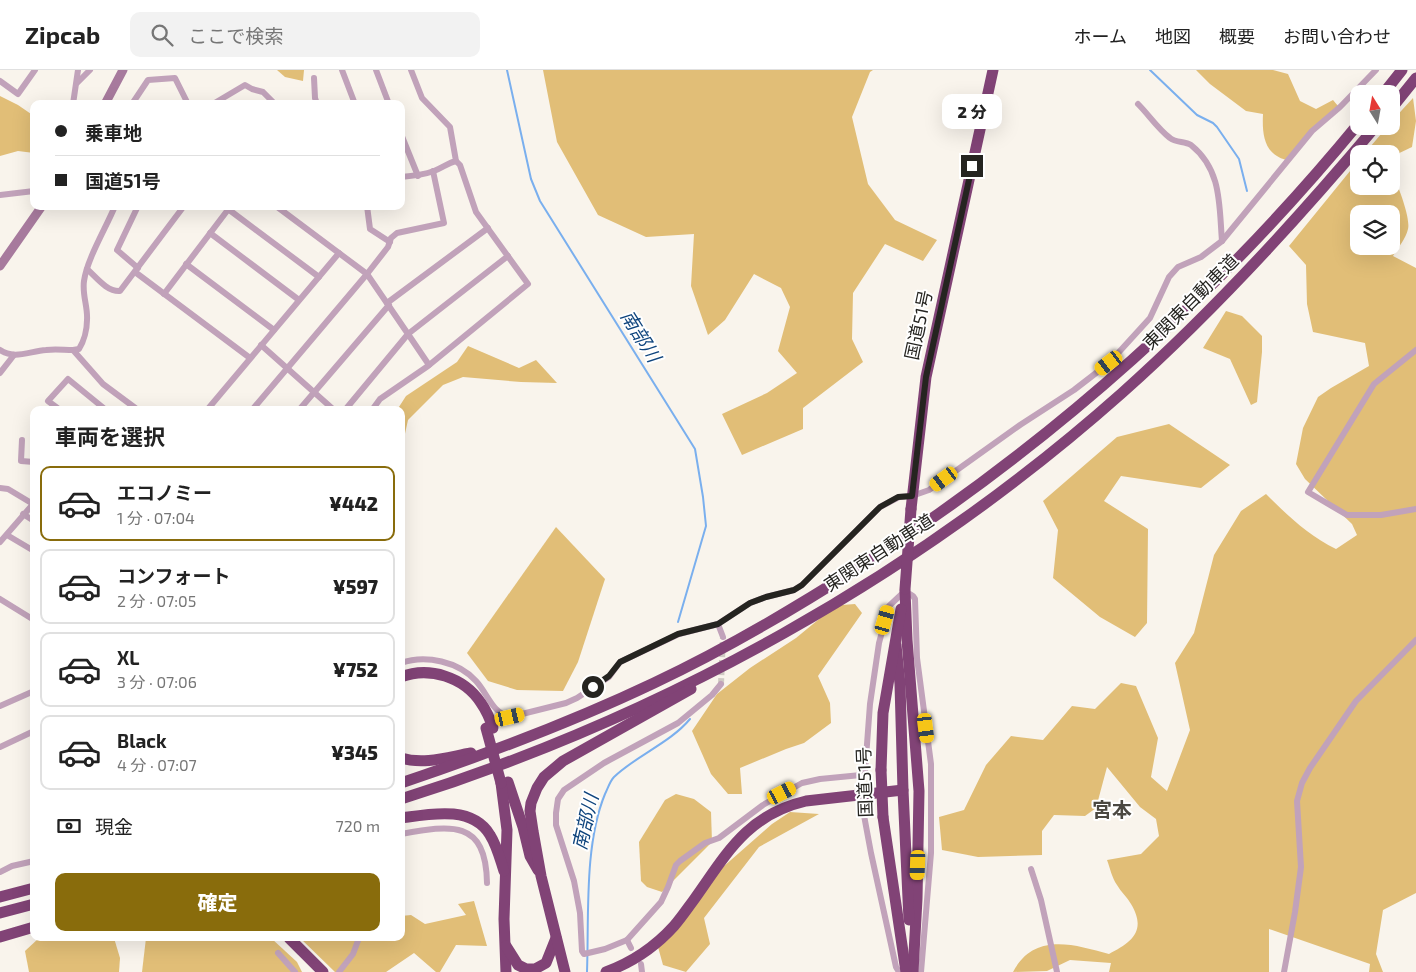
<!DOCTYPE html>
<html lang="ja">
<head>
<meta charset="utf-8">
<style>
	body { margin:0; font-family:"Exo 2","Noto Sans JP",sans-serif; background:#f2f2f2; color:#222; height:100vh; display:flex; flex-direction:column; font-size:19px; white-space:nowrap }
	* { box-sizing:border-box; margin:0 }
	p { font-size:16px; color:#767676 }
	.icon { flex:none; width:28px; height:28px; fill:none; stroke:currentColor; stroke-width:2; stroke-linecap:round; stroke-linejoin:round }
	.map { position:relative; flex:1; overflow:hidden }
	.sheet { position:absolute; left:30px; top:336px; width:375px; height:535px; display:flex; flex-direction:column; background:#fff; border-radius:10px; box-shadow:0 5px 20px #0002 }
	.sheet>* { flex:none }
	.guide { position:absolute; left:30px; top:30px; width:375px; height:110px; border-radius:10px; box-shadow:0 5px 20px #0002; display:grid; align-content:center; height:110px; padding:0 25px; background:#fff }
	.needle { width:32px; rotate:349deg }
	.tools { position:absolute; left:1350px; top:15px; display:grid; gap:10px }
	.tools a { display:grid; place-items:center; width:50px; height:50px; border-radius:10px; background:#fff; box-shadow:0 5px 20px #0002; font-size:25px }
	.end { position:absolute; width:22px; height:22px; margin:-11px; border:6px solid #252420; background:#fff; box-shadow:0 0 0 2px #fff }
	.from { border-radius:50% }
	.bubble { position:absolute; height:35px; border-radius:10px; background:#fff; box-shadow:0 5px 20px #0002; font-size:16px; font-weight:800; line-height:35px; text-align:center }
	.car { position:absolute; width:15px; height:30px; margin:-15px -8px; border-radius:6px; box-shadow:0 0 4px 1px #0007; background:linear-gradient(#f5c518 24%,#345 0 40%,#f5c518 0 76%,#345 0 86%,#f5c518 0) }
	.guide b { display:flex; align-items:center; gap:18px; height:48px; font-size:19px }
	.guide b+b { border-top:1px solid #e0e0e0 }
	.guide i { width:12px; height:12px; background:#222 }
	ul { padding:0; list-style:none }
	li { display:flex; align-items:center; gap:15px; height:75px; margin:0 10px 8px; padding:0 15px; border:2px solid #e0e0e0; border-radius:10px }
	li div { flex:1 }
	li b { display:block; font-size:19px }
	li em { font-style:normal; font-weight:800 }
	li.on { border-color:#896c0c }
	li>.icon { width:45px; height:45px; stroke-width:1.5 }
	h2 { padding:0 25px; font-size:22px; line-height:60px }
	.pay { display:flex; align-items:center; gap:12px; height:55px; padding:0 25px; font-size:19px }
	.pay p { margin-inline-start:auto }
	.button { display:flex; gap:10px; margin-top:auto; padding:10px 25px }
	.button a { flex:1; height:58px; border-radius:10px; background:#896c0c; color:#fff; font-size:20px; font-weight:800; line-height:58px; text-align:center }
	header { display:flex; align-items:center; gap:30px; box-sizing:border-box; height:70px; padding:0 25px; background:#fff; border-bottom:1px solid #e0e0e0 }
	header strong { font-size:24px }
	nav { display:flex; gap:28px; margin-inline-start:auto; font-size:18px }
	.search { width:350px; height:45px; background:#f2f2f2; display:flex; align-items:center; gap:12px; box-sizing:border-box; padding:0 18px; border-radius:10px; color:#767676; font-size:19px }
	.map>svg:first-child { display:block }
</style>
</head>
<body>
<header>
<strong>Zipcab</strong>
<div class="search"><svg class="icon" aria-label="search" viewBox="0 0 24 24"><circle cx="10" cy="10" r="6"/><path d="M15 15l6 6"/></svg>ここで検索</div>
<nav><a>ホーム</a><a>地図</a><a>概要</a><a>お問い合わせ</a></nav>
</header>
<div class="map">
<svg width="1416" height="902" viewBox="0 0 1416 902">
	<rect width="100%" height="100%" fill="#f9f4ec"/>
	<!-- green -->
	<g fill="#e1be77" fill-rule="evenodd">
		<polygon points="277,0 304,0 303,11 285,7"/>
		<polygon points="543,0 873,0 870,2 852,47 868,114 895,150 937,170 923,191 885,174 853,223 852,269 863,292 803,338 803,359 742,385 722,344 767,323 797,303 778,281 790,237 781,218 754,204 725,250 708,265 691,216 694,164 646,167 598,145 557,72"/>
		<path d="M1196 0H1273L1288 4 1300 31 1316 39 1333 30 1338 36 1286 90C1264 84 1262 64 1263 44L1246 41 1210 14Z"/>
		<polygon points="0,26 18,35 34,46 34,83 18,81 0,86"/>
		<polygon points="1413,28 1416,51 1412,77 1391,87 1391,84 1364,84 1388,56 1391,56 1391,52"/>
		<path d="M1359 90V116H1391V99C1396 111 1411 147 1408 159 1406 168 1398 178 1393 186L1416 198V823L1383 840 1376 884 1383 902H1369L1370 894 1269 859V902H1109L1111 893 1070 890 1047 901 1013 902C1034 862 1073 874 1109 884 1132 872 1147 861 1131 834 1127 827 1121 822 1117 815 1112 808 1110 798 1107 790L1141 784 1159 766 1156 749 1140 737 1107 697 1096 738 1085 746 1054 745 1042 761V785L978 787 942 780 939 747 964 740 986 695 1011 666 1043 670 1072 636 1095 639 1121 613 1136 616 1158 668 1151 707 1167 721 1190 660 1175 593 1194 563 1214 485 1241 441 1266 424C1288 446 1309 466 1336 479L1357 465 1352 454 1305 409 1296 394 1303 358 1318 327 1331 318 1369 296 1365 273 1313 262 1307 234 1306 195 1289 176ZM1359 144H1391V176H1359Z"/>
		<polygon points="1226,241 1242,246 1262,266 1262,282 1257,332 1251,335 1230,289 1203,278"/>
		<polygon points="468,276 519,298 536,290 557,313 521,312 463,307 443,315 408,350 401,382 401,340 397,340 406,326 457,292"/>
		<polygon points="1169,354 1230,395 1201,418 1121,406 1104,431 1148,459 1147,553 1135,567 1100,547 1053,508 1058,460 1043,431 1117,367"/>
		<polygon points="556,457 605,509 578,592 563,621 517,620 488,611 467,583"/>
		<polygon points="855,534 862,543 818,606 830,633 831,653 804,673 786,679 740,698 742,724 728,724 711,704 692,661 717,624 750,598 796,568 824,545 842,535"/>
		<polygon points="676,724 694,729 711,742 712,772 662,822 647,817 641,811 639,772 665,730"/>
		<polygon points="790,742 819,744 759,777 704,848 710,874 686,902 663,895 658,877 723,797 772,754"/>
		<polygon points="474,831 487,876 456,875 440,902 436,902 414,883 386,902 335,902 300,868 401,868 401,846 411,845 425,854 466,845 458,834"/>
		<polygon points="39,868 114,868 120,888 119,902 29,902 25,881"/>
		<polygon points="146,868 271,868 297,892 302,902 142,902"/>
	</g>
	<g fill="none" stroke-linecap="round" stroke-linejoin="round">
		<!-- stream -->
		<g stroke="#7aafee" stroke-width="2">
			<polyline points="507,0 531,109 540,131 695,379 703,427 706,456 678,552"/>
			<polyline points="1150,0 1197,45 1213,53 1217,57 1239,89 1247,121"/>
			<path d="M587 902C589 847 584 775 605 724 608 718 610 711 614 707 637 685 670 673 690 649"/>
		</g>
		<!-- street-tunnel -->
		<polyline stroke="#cfcac3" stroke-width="6" stroke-dasharray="6 3" stroke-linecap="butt" points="721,614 723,567"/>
		<!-- street -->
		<g stroke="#c1a2ba" stroke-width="6">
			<polyline points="342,0 355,34"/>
			<polyline points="376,0 389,34"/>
			<polyline points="314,8 315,28 317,34"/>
			<polyline points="0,11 18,24 35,0"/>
			<polyline points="77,13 90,0"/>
			<polyline points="73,34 78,0"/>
			<polyline points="132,34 148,10 175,8 188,34"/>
			<polyline points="213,34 245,15 252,19 263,22 275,34"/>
			<path d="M1138 34C1149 45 1158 59 1170 68 1176 73 1185 71 1191 75 1222 100 1219 135 1222 171"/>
			<polyline points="401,64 418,106"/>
			<path d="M401 107C413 106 423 105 434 101 442 98 448 93 456 91L450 57 422 28 411 0"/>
			<polyline points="0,125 34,121"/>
			<polyline points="276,136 367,204 408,264 345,340"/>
			<polyline points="367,136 370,159 390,172"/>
			<polyline points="228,139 319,207"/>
			<polyline points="210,163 299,230"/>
			<polyline points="186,194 274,260"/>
			<polyline points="138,198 117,180 138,136"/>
			<path d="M87 199C96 207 107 222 120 221L184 136"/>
			<polyline points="135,202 250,288"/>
			<polyline points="164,224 230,137"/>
			<polyline points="387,233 488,158"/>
			<polyline points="261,275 334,340"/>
			<path d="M0 280C14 290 30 281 46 280 55 279 64 280 73 280L103 314 138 340"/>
			<path d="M73 280 79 279C84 271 87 259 87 250 88 237 82 225 84 211 87 189 106 158 115 136"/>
			<polyline points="1416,280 1374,314 1308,422 1347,445 1381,445 1416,439"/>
			<polyline points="429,295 408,264 508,186"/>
			<polyline points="0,303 14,285"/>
			<polyline points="60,340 48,331 68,309 106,340"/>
			<polyline points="207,340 339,183"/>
			<polyline points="252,340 367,204 388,177 391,168 397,163 444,153 433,101"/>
			<polyline points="299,340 389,235"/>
			<polyline points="372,340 380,329 428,296 528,214 476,142 460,95 456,91"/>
			<polyline points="22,370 21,391 34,392"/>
			<polyline points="0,418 8,419 33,434"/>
			<polyline points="23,444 34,451"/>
			<polyline points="7,465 34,481"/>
			<polyline points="0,472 34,433"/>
			<polyline points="0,529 34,550"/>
			<polyline points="718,554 723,567"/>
			<path d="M401 593C426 584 459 592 476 611 488 624 492 643 510 647L566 633 577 628 609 607 620 592 679 564 718 554 750 533 766 527 794 520 802 515 880 437 899 427 912 426 929 420 1020 355 1074 320 1109 293 1150 248 1169 207 1178 197 1201 187 1222 171 1312 61 1340 37 1376 0"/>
			<polyline points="721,614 712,625 678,653 604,693 564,720 558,729 556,743 556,755 574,811 580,843 582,881 584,884 605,879 627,870 661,832 668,817 676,795 680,791 705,773 719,768 763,735 802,713 820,709 861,705 865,701 870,634 879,573 889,536 905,521 913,526 915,529 917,588 931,694 931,783 921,902"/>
			<polyline points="0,636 34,621"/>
			<polyline points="0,677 34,661"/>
			<polyline points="863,740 871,783 896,897 899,902"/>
			<path d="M401 764C451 755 486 749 487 813"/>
			<polyline points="1031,799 1041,830 1057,902"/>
			<polyline points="0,802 12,796 34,791"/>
			<polyline points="627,870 631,878"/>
			<polyline points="278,883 295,902"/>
			<polyline points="641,894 642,902"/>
			<polyline points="339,902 353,884 359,868"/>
			<polyline points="1284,902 1295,842 1301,797 1297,731 1302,713 1310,698 1356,631 1416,570"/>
		</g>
		<!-- secondary -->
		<g stroke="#a77a9d" stroke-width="9">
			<polyline points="105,34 123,0"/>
			<polyline points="0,196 42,136"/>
		</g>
		<!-- highway -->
		<g stroke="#814376" stroke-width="11">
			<polyline points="1383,24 1402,0"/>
			<polyline points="1391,39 1416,8"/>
			<polyline points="911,439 926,307 993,0"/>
			<polyline points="905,521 907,570 919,721 917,829 913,902"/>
			<polyline points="896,575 900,614 903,720 909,850"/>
			<path d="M401 607C429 596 464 607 481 633 486 640 490 649 493 658"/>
			<path d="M401 688C424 695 448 687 471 683"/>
			<polyline points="881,700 883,643 901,539"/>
			<polyline points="508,712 523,757 530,786 538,800"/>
			<path d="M401 713C487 684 572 652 654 613 726 579 794 539 861 496 1051 374 1215 228 1359 53"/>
			<polyline points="501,713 507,760 504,849 506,902"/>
			<path d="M401 729C665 646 916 506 1122 323 1214 241 1297 150 1376 56"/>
			<polyline points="883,747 906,902"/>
			<path d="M401 748C430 744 472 735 490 765 497 776 500 789 504 801"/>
			<polyline points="0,827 34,818"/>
			<polyline points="0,843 34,834"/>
			<polyline points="0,867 34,857"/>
			<polyline points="289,868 323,902"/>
			<polyline points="506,876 518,895 526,899 535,899 546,893 556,868"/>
			<polyline points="565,902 541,806 533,761 530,741 531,733 537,718 544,707 563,691 691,619"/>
			<path d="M606 902C633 892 655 877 674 856 681 848 687 839 693 831 726 785 746 745 806 731L903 720"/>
		</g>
		<!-- street-bridge -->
		<polyline stroke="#c1a2ba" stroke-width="6" points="861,705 863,740"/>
		<!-- highway-bridge -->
		<g stroke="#814376" stroke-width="11">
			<polyline points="905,519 911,439"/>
			<polyline points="486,658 501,713"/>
			<polyline points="881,700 883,747"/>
		</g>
	</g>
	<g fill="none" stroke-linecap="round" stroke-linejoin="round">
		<!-- route -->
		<polyline stroke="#252420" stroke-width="6" points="593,617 609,606 620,592 678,564 718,554 750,533 766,527 794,520 802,515 880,437 898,427 912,426 926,307 972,96"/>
	</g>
	<g text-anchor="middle" stroke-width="4" stroke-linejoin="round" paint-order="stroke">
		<!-- street labels -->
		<g font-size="18" fill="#252420" stroke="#fff">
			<text transform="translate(1191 232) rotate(-45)" y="6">東関東自動車道</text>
			<text transform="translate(919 255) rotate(-78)" y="6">国道51号</text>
			<text transform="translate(879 483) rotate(-33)" y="6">東関東自動車道</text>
			<text transform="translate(865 712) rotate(-92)" y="6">国道51号</text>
		</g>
		<!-- water labels -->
		<g font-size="19" font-style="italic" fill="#0e447d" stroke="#fff">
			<text transform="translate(641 266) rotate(58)" y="7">南部川</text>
			<text transform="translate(585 752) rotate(-77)" y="7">南部川</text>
		</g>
		<!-- quarter labels -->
		<g font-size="20" font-weight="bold" fill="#4b4841" stroke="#fff">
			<text x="1112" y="747">宮本</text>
		</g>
	</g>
</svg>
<div class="tools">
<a><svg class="needle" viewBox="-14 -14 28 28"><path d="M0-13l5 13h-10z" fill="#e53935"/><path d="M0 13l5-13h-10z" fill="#767676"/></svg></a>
<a><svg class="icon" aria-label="locate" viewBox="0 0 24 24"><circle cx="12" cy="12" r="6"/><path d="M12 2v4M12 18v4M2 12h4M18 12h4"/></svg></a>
<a><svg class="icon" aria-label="layers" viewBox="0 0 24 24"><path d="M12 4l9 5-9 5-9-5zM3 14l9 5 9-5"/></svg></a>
</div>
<i class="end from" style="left:593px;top:617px"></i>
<i class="end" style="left:972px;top:96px"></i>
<div class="bubble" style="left:942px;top:24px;width:60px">2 分</div>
<i class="car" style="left:1109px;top:293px;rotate:233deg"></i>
<i class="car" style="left:944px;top:409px;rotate:234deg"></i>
<i class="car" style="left:885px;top:550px;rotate:16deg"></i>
<i class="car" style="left:510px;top:647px;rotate:77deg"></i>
<i class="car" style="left:926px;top:658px;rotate:173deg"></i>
<i class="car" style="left:782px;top:723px;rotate:63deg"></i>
<i class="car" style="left:918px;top:795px;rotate:182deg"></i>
<div class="guide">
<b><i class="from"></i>乗車地</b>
<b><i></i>国道51号</b>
</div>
<section class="sheet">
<h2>車両を選択</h2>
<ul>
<li class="on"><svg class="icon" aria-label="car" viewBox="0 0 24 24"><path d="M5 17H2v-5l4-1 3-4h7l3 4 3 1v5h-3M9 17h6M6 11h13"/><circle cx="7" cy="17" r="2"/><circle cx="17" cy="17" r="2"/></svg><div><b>エコノミー</b><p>1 分 · 07:04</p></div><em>¥442</em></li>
<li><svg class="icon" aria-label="car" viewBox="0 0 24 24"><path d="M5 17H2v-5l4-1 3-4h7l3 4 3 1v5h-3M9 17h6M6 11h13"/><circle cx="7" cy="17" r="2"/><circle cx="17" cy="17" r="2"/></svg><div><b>コンフォート</b><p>2 分 · 07:05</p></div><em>¥597</em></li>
<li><svg class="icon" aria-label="car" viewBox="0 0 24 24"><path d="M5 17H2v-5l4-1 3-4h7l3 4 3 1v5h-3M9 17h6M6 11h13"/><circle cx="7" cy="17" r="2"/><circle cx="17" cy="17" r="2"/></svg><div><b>XL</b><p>3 分 · 07:06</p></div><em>¥752</em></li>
<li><svg class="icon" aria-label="car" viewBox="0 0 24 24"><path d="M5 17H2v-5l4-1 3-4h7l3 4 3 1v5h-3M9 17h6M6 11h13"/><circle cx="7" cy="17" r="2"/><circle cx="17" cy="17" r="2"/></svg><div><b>Black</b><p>4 分 · 07:07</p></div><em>¥345</em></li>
</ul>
<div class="pay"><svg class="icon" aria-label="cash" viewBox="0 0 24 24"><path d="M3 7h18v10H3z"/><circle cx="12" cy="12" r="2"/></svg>現金<p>720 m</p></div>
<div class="button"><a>確定</a></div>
</section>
</div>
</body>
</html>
